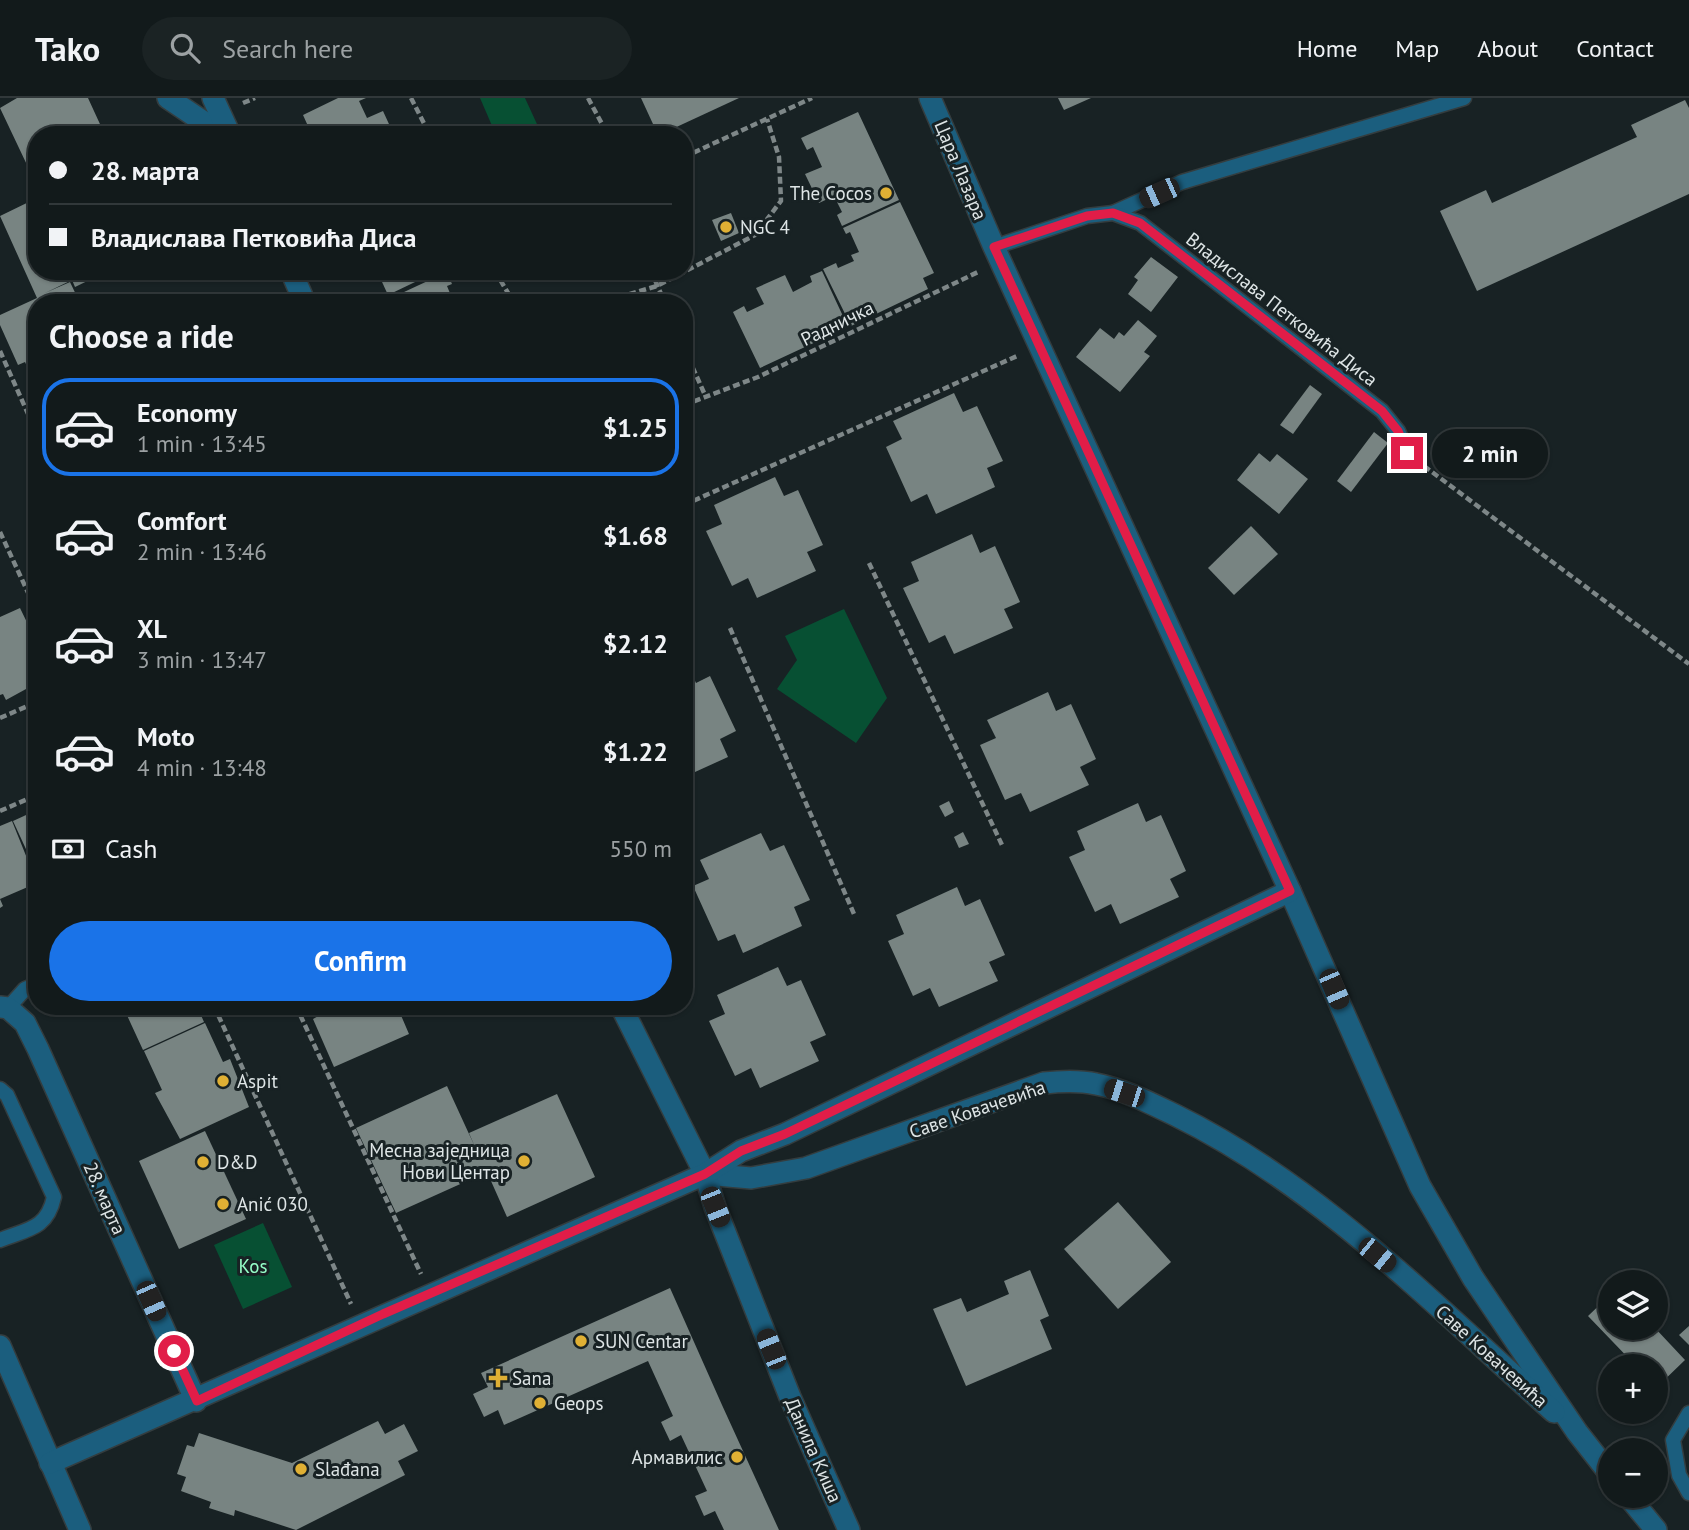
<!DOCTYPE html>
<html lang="en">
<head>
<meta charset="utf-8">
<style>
	body { margin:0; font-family:"PT Sans",sans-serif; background:#1b2324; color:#f1f3f6; height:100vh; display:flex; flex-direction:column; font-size:26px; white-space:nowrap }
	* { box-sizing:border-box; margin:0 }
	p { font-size:23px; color:#9ca1a3 }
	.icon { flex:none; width:38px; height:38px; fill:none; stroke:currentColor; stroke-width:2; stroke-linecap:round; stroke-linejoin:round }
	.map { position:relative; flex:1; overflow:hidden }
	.drawer { position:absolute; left:28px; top:196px; width:665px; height:721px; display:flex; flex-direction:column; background:#121a1b; border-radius:28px; box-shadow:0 2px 5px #0004,0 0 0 2px #31383a }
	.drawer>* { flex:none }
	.banner { position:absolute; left:28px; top:28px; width:665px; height:154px; border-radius:28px; box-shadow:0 2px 5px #0004,0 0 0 2px #31383a; display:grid; align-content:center; height:154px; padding:0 21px; background:#121a1b }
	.controls { position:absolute; left:1598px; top:1172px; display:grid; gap:14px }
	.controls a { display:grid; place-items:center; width:70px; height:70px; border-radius:50%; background:#121a1b; box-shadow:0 2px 5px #0004,0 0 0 2px #31383a; font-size:35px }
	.end { position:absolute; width:32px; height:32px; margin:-16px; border:9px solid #e11d48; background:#fff; box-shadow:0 0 0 4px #fff }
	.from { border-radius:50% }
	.bubble { position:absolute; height:49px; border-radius:24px; background:#121a1b; box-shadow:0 2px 5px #0004,0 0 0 2px #31383a; font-size:23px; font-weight:700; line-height:49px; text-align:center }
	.car { position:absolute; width:21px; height:42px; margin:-21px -10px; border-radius:9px; box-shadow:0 0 5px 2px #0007; background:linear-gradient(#222 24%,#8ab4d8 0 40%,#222 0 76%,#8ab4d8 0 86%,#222 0) }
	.banner b { display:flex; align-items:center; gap:24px; height:66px; font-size:26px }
	.banner b+b { border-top:2px solid #31383a }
	.banner i { width:18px; height:18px; background:#f1f3f6 }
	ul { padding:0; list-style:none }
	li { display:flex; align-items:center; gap:21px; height:98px; margin:0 14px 10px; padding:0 7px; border:4px solid transparent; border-radius:28px }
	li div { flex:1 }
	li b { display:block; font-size:26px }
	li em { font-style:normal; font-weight:700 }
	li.active { border-color:#1a73e8 }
	li>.icon { width:63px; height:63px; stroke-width:1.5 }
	h2 { padding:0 21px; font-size:32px; line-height:84px }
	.pay { display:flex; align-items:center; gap:18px; height:77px; padding:0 21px; font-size:26px }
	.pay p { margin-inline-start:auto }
	.cta { display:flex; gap:14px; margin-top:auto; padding:14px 21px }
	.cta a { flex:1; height:80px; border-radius:42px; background:#1a73e8; color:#fff; font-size:28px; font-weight:700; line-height:80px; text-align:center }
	header { display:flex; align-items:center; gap:42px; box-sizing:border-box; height:98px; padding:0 35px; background:#121a1b; border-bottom:2px solid #31383a }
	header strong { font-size:33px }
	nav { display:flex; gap:38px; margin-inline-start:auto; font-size:24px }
	.search { width:490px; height:63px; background:#1b2324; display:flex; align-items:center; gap:18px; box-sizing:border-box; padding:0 24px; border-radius:38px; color:#9ca1a3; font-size:26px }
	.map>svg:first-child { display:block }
</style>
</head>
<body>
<header>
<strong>Tako</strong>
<div class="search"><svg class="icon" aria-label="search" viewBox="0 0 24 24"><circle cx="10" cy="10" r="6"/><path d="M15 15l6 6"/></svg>Search here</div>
<nav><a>Home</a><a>Map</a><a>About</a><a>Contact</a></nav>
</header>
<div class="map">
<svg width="1689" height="1432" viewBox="0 0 1689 1432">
	<rect width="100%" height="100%" fill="#182224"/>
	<!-- green -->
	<g fill="#075033">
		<polygon points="480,0 525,0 542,37 496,37"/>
		<polygon points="844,511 887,600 856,645 777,591 797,562 785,538"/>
		<polygon points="263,1125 292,1189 243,1211 214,1147"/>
	</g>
	<!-- building -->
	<g fill="#788482">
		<polygon points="17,0 88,0 105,37 37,37 37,88 0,10"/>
		<polygon points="338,0 366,0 359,3 367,20 383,13 394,37 312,37 303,17"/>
		<polygon points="641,0 739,0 670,32 653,26"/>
		<polygon points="1058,0 1091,0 1064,12"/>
		<polygon points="1685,2 1689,10 1689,96 1477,193 1440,113 1486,92 1492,105 1637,39 1631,27"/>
		<polygon points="858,14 899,102 842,128 837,117 842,114 834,98 819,105 805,76 822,69 813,49 807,52 801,40"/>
		<polygon points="37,100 37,173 108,173 75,189 72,182 45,195 70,184 80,205 37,205 37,290 25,264 18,267 0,227 0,217 37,200 0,118"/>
		<polygon points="900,104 934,175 923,180 928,191 851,228 823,171 836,165 838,170 854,163 851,157 859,154 850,134 846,136 843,130"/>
		<polygon points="731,115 739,135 721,143 712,122"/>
		<polygon points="1151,159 1178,179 1151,214 1128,196 1138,182 1134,179"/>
		<polygon points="377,173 438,173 388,197"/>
		<polygon points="822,173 848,229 760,270 733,214 744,208 747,214 764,206 756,190 785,177 793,194 812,184 810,178"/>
		<polygon points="447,174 452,186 447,188 454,205 470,198 473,205 391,205 389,201"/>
		<polygon points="1138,222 1157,238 1144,254 1150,258 1120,294 1076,259 1100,230 1114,241 1119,234 1124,238"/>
		<polygon points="1310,287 1322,296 1293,336 1280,327"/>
		<polygon points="954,295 963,314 977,308 1003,363 987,370 995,389 936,416 927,396 911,404 886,349 902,341 893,323"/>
		<polygon points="1374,334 1388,345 1351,394 1337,383"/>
		<polygon points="1259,355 1270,364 1277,356 1308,381 1279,416 1237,382"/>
		<polygon points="775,379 784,398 798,392 823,447 807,454 816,473 757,500 748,480 732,488 706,433 722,426 714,407"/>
		<polygon points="1251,428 1278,456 1234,497 1208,470"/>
		<polygon points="972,436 980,455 995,448 1020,504 1004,511 1013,530 954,556 945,537 929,545 903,490 919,483 911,464"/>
		<polygon points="20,510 37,545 37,585 6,602 3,596 0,597 0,519"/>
		<polygon points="687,566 696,585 710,578 736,633 720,641 728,659 684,679 684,567"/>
		<polygon points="1048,594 1056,613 1071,606 1096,661 1080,669 1089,687 1030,714 1021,695 1005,702 980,647 996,640 987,622"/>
		<polygon points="949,703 954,714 945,719 939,708"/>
		<polygon points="1138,705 1146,724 1161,717 1186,773 1170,781 1179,799 1120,826 1111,806 1095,814 1069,759 1085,752 1077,733"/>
		<polygon points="37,712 37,775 13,723"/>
		<polygon points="12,723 37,785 0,801 3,808 0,810 0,728"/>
		<polygon points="963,734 969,746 959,750 954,739"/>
		<polygon points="761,735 770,753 784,747 810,802 794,809 802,828 743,855 735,836 718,843 693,788 709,781 700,762"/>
		<polygon points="957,789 965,808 980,801 1005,857 989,864 998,883 939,909 930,890 913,898 888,843 904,836 896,817"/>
		<polygon points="778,869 787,888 801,882 826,937 810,944 819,963 760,990 751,970 735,978 709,923 725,916 717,897"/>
		<polygon points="115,908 197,908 204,924 143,952 125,913 119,916"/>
		<polygon points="316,908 397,908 409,936 334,969 313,921 320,917"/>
		<polygon points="205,925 223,964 230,961 249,1009 180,1041 155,995 162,992 144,953"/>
		<polygon points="447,988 475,1049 469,1035 557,996 595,1079 507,1119 487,1074 396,1115 356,1030"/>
		<polygon points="205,1033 246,1121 179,1151 139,1063"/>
		<polygon points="1118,1104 1171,1164 1118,1211 1064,1151"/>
		<polygon points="1030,1172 1049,1218 1040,1222 1052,1251 966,1288 933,1211 961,1200 967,1214 1009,1196 1004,1183"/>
		<polygon points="670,1190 722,1307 779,1432 724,1432 715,1413 704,1418 695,1398 707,1393 681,1337 670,1343 661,1324 673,1318 648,1263 504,1327 498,1312 484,1319 473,1296 488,1289 481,1275"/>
		<polygon points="1610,1197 1610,1230 1655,1230 1685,1262 1656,1290 1656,1269 1637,1269 1588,1218"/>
		<polygon points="1689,1228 1689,1247 1679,1237"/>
		<polygon points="378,1323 385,1336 404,1326 418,1353 398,1363 405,1377 296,1432 235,1412 234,1418 209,1410 211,1404 181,1393 186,1379 177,1376 187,1347 194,1349 199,1335 292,1365"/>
	</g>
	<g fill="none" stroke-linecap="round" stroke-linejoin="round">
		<defs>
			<g id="lane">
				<polyline points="1113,115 1182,84 1464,0"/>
				<polyline points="994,149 1087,118 1113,115 1140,125 1382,313 1398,333 1407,355"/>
				<polyline points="8,910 25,891 37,886"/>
				<path d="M0 991 7 997 54 1099C47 1131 28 1131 0 1142"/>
				<polyline points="1689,1315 1673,1342 1679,1377 1689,1395"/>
			</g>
			<g id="street">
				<polyline points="168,0 223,37"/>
				<polyline points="213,0 230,37"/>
				<polyline points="930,0 994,149 1290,793 1420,1088 1473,1180 1577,1334 1610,1376"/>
				<polyline points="291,173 305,205"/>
				<path d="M621 908 705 1076 751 1080 806 1070 1044 985C1062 983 1078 982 1096 986 1123 991 1150 1005 1175 1017 1320 1088 1435 1208 1554 1314"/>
				<polyline points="0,909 8,910 25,925 38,951 196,1303"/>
				<polyline points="705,1076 715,1109 790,1299 849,1432"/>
				<polyline points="0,1248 80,1432"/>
				<polyline points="50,1365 705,1076 741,1053 785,1036 1290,793"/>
				<polyline points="1628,1398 1656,1432"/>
			</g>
		</defs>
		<!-- lane casing -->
		<use href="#lane" stroke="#343d3f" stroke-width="17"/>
		<!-- street casing -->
		<use href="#street" stroke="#343d3f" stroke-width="24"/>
		<!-- path -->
		<g stroke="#7e8788" stroke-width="4.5" stroke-dasharray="7 3.5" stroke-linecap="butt">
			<polyline points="411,0 430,37"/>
			<polyline points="588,0 608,37"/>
			<polyline points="243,5 255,0"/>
			<polyline points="684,59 812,0"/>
			<polyline points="495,173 514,205"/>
			<polyline points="651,173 665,205"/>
			<polyline points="599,205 657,188 755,137 781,103 779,59 767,21"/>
			<polyline points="684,250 705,297"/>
			<polyline points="0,253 37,336"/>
			<polyline points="684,307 758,279 978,174"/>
			<polyline points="1424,368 1689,566"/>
			<polyline points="684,407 1017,258"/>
			<polyline points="0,434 37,514"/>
			<polyline points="869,465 1002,747"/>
			<polyline points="730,530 854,816"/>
			<polyline points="0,620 37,604"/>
			<polyline points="0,713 37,697"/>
			<polyline points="214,908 351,1206"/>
			<polyline points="296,908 421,1176"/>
		</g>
		<!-- lane -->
		<use href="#lane" stroke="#1b5e7e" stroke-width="14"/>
		<!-- street -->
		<use href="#street" stroke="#1b5e7e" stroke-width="21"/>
	</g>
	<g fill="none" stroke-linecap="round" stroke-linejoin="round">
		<!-- route -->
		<polyline stroke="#e11d48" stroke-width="9" points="174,1253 197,1303 383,1216 705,1076 741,1053 785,1036 1290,793 994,149 1087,118 1113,115 1140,125 1382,313 1398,333 1407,355"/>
	</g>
	<!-- markers -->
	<g fill="#e0b034" stroke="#182224" stroke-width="2.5">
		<circle cx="886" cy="95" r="7"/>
		<circle cx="726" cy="129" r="7"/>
		<circle cx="223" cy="983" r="7"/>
		<circle cx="524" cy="1063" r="7"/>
		<circle cx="203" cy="1064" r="7"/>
		<circle cx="223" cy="1106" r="7"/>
		<circle cx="581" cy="1243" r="7"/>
		<path d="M494.5 1269.5h7v7h7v7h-7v7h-7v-7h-7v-7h7z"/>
		<circle cx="540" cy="1305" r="7"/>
		<circle cx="737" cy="1359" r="7"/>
		<circle cx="301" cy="1371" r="7"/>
	</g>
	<g text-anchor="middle" stroke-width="6" stroke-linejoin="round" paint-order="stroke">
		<!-- street labels -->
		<g font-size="19" fill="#dee5e6" stroke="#182224">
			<text transform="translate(961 72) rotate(67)" y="7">Цара Лазара</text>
			<text transform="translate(1282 211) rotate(38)" y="7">Владислава Петковића Диса</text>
			<text transform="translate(837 225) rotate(-26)" y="7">Радничка</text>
			<text transform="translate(977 1011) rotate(-19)" y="7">Саве Ковачевића</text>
			<text transform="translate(105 1100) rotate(66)" y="7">28. марта</text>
			<text transform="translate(1492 1258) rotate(42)" y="7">Саве Ковачевића</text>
			<text transform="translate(814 1352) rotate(66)" y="7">Данила Киша</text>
		</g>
		<!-- poi labels -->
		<g font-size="19" fill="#dee5e6" stroke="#182224" text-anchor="start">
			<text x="872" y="102" text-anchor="end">The Cocos</text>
			<text x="740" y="136">NGC 4</text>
			<text x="237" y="990">Aspit</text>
			<text x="510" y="1059" text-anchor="end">Месна заједница<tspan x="510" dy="22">Нови Центар</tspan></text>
			<text x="217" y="1071">D&amp;D</text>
			<text x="237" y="1113">Anić 030</text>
			<text x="595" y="1250">SUN Centar</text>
			<text x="512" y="1287">Sana</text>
			<text x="554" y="1312">Geops</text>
			<text x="723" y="1366" text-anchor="end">Армавилис</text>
			<text x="315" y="1378">Slađana</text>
		</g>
		<!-- park labels -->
		<g font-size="19" fill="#95fec8" stroke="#182224">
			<text x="253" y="1175">Kos</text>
		</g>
	</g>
</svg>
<div class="controls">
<a><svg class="icon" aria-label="layers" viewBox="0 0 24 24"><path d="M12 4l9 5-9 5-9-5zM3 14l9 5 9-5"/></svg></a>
<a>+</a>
<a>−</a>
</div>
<i class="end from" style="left:174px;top:1253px"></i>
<i class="end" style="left:1407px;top:355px"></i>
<div class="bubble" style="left:1432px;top:331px;width:116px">2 min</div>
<i class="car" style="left:1159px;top:95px;rotate:246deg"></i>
<i class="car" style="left:1334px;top:891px;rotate:157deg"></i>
<i class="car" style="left:1124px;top:995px;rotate:288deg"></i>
<i class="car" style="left:715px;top:1109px;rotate:158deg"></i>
<i class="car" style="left:1377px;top:1157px;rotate:129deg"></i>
<i class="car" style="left:151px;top:1203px;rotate:156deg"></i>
<i class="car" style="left:771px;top:1251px;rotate:338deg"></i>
<div class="banner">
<b><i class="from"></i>28. марта</b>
<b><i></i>Владислава Петковића Диса</b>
</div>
<section class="drawer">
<h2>Choose a ride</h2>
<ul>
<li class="active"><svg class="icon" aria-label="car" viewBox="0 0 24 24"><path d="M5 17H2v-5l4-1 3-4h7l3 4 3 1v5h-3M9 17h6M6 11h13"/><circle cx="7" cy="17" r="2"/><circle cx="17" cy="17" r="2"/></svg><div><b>Economy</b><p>1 min · 13:45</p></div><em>$1.25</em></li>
<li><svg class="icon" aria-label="car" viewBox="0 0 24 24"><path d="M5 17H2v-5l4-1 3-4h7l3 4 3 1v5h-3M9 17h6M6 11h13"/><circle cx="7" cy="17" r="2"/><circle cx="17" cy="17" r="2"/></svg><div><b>Comfort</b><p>2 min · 13:46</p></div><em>$1.68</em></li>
<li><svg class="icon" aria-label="car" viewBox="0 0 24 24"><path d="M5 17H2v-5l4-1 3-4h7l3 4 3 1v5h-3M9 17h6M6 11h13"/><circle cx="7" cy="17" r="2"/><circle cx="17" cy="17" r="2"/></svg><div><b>XL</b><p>3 min · 13:47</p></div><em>$2.12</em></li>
<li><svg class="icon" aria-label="car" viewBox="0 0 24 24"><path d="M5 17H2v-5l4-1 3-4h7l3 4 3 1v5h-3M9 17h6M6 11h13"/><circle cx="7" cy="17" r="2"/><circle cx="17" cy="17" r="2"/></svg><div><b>Moto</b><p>4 min · 13:48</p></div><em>$1.22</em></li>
</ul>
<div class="pay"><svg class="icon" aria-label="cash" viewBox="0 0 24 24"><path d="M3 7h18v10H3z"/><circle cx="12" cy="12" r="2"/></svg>Cash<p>550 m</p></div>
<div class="cta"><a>Confirm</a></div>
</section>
</div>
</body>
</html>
